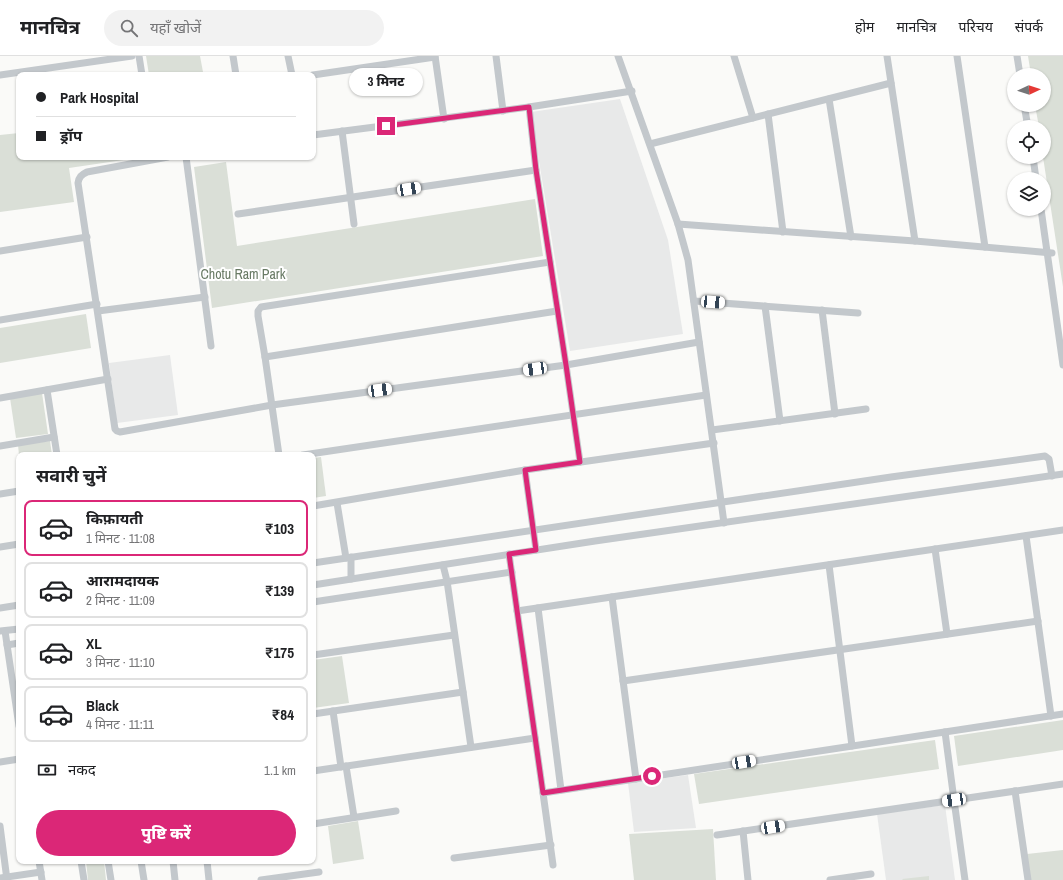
<!DOCTYPE html>
<html lang="hi">
<head>
<meta charset="utf-8">
<style>
	body { margin:0; font-family:"Archivo Narrow","Noto Sans Devanagari",sans-serif; background:#f2f2f2; color:#202124; height:100vh; display:flex; flex-direction:column; font-size:15px; white-space:nowrap }
	* { box-sizing:border-box; margin:0 }
	p { font-size:13px; color:#757577 }
	.icon { flex:none; width:22px; height:22px; fill:none; stroke:currentColor; stroke-width:2; stroke-linecap:round; stroke-linejoin:round }
	.map { position:relative; flex:1; overflow:hidden }
	.details { position:absolute; left:16px; top:396px; width:300px; height:412px; display:flex; flex-direction:column; background:#fff; border-radius:8px; box-shadow:0 1px 3px #0004 }
	.details>* { flex:none }
	.guide { position:absolute; left:16px; top:16px; width:300px; height:88px; border-radius:8px; box-shadow:0 1px 3px #0004; display:grid; align-content:center; height:88px; padding:0 20px; background:#fff }
	.needle { width:26px; rotate:86deg }
	.buttons { position:absolute; left:1007px; top:12px; display:grid; gap:8px }
	.buttons a { display:grid; place-items:center; width:44px; height:44px; border-radius:50%; background:#fff; box-shadow:0 1px 3px #0004; font-size:20px }
	.end { position:absolute; width:18px; height:18px; margin:-9px; border:5px solid #db2777; background:#fff; box-shadow:0 0 0 2px #fff }
	.from { border-radius:50% }
	.bubble { position:absolute; height:28px; border-radius:14px; background:#fff; box-shadow:0 1px 3px #0004; font-size:13px; font-weight:800; line-height:28px; text-align:center }
	.car { position:absolute; width:12px; height:24px; margin:-12px -6px; border-radius:5px; box-shadow:0 0 3px 1px #0007; background:linear-gradient(#fff 24%,#345 0 40%,#fff 0 76%,#345 0 86%,#fff 0) }
	.guide b { display:flex; align-items:center; gap:14px; height:38px; font-size:15px }
	.guide b+b { border-top:1px solid #e0e0e0 }
	.guide i { width:10px; height:10px; background:#202124 }
	ul { padding:0; list-style:none }
	li { display:flex; align-items:center; gap:12px; height:56px; margin:0 8px 6px; padding:0 12px; border:2px solid #e0e0e0; border-radius:8px }
	li div { flex:1 }
	li b { display:block; font-size:15px }
	li em { font-style:normal; font-weight:800 }
	li.current { border-color:#db2777 }
	li>.icon { width:36px; height:36px; stroke-width:1.5 }
	h2 { padding:0 20px; font-size:18px; line-height:48px }
	.pay { display:flex; align-items:center; gap:10px; height:44px; padding:0 20px; font-size:15px }
	.pay p { margin-inline-start:auto }
	.action { display:flex; gap:8px; margin-top:auto; padding:8px 20px }
	.action a { flex:1; height:46px; border-radius:24px; background:#db2777; color:#fff; font-size:16px; font-weight:800; line-height:46px; text-align:center }
	header { display:flex; align-items:center; gap:24px; box-sizing:border-box; height:56px; padding:0 20px; background:#fff; border-bottom:1px solid #e0e0e0 }
	header strong { font-size:19px }
	nav { display:flex; gap:22px; margin-inline-start:auto; font-size:14px }
	.search { width:280px; height:36px; background:#f2f2f2; display:flex; align-items:center; gap:10px; box-sizing:border-box; padding:0 14px; border-radius:22px; color:#757577; font-size:15px }
	.map>svg:first-child { display:block }
</style>
</head>
<body>
<header>
<strong>मानचित्र</strong>
<div class="search"><svg class="icon" aria-label="search" viewBox="0 0 24 24"><circle cx="10" cy="10" r="6"/><path d="M15 15l6 6"/></svg>यहाँ खोजें</div>
<nav><a>होम</a><a>मानचित्र</a><a>परिचय</a><a>संपर्क</a></nav>
</header>
<div class="map">
<svg width="1063" height="824" viewBox="0 0 1063 824">
	<rect width="100%" height="100%" fill="#fafaf8"/>
	<!-- built -->
	<g fill="#e8e9e9">
		<polygon points="620,43 668,184 683,278 570,295 531,56"/>
		<polygon points="170,299 178,359 117,367 109,307"/>
		<polygon points="688,719 696,772 634,776 628,727"/>
		<polygon points="945,749 955,824 886,824 877,758"/>
	</g>
	<!-- green -->
	<g fill="#dadfd7">
		<polygon points="146,0 200,0 203,16 186,19 149,19"/>
		<polygon points="1028,0 1063,0 1063,231 1043,101 1044,71 1039,71 1035,49 1044,49 1044,19 1031,19"/>
		<polygon points="19,77 19,101 144,101 69,112 74,146 0,156 0,79"/>
		<polygon points="226,106 237,190 535,143 543,200 212,252 194,111"/>
		<polygon points="86,258 91,292 0,307 0,272"/>
		<polygon points="42,337 48,378 16,382 10,342"/>
		<polygon points="50,385 52,399 19,399 18,389"/>
		<polygon points="321,401 326,440 313,442 313,402"/>
		<polygon points="342,600 349,647 313,652 313,604"/>
		<polygon points="1063,664 1063,694 958,710 954,680"/>
		<polygon points="935,684 939,713 699,748 694,718"/>
		<polygon points="358,765 364,803 333,808 328,770"/>
		<polygon points="713,773 716,824 634,824 629,778"/>
		<polygon points="1063,794 1063,824 1030,824 1027,798"/>
		<polygon points="86,805 104,805 106,824 88,824"/>
		<polygon points="929,820 929,824 903,824 902,823"/>
	</g>
	<g fill="none" stroke-linecap="round" stroke-linejoin="round">
		<!-- minor -->
		<g stroke="#c3c8cc" stroke-width="7">
			<polyline points="139,0 142,19"/>
			<polyline points="233,0 236,19"/>
			<polyline points="288,0 292,19"/>
			<polyline points="435,0 444,63"/>
			<polyline points="496,0 503,55"/>
			<polyline points="618,0 678,168 688,204 724,467"/>
			<polyline points="734,0 753,62"/>
			<polyline points="887,0 915,185"/>
			<polyline points="957,0 985,191"/>
			<polyline points="1017,0 1020,19"/>
			<polyline points="0,19 132,0"/>
			<polyline points="313,19 435,1"/>
			<polyline points="829,43 851,181"/>
			<polyline points="1024,49 1028,71"/>
			<polyline points="529,51 536,114 566,309 580,406"/>
			<polyline points="768,58 783,176"/>
			<polyline points="342,75 354,168"/>
			<polyline points="313,79 529,51 632,35"/>
			<polyline points="650,88 891,27"/>
			<path d="M168 101 87 116C81 119 79 121 78 127L115 373 117 375 120 376 272 349 566 309 699 286"/>
			<polyline points="186,101 211,290"/>
			<polyline points="1033,101 1036,123"/>
			<polyline points="1041,153 1063,309"/>
			<polyline points="238,158 536,114"/>
			<polyline points="678,168 915,185 1052,197"/>
			<polyline points="0,195 87,181"/>
			<polyline points="694,245 858,257"/>
			<polyline points="765,250 780,365"/>
			<polyline points="822,254 835,358"/>
			<polyline points="98,255 205,241"/>
			<polyline points="0,264 97,248"/>
			<polyline points="265,301 557,255"/>
			<polyline points="47,334 57,399"/>
			<polyline points="0,342 108,323"/>
			<polyline points="712,374 866,353"/>
			<polyline points="0,390 54,381"/>
			<polyline points="279,399 265,301 258,260 258,255 261,251 550,206"/>
			<polyline points="303,399 706,339"/>
			<polyline points="525,414 536,494"/>
			<polyline points="0,438 19,435"/>
			<polyline points="337,447 346,502"/>
			<polyline points="313,450 525,414 714,387"/>
			<polyline points="1026,480 1051,660"/>
			<polyline points="0,491 19,488"/>
			<polyline points="935,493 947,578"/>
			<polyline points="509,498 543,737 1063,658"/>
			<polyline points="351,501 351,523"/>
			<polyline points="313,507 891,421 1045,400 1049,403 1052,420"/>
			<polyline points="443,509 447,525 471,691"/>
			<polyline points="829,509 852,690"/>
			<polyline points="313,529 595,485 1063,418"/>
			<polyline points="612,541 636,723"/>
			<polyline points="313,546 512,516"/>
			<polyline points="0,552 19,549"/>
			<polyline points="538,552 561,734"/>
			<polyline points="517,555 1063,474"/>
			<polyline points="0,575 19,573"/>
			<polyline points="5,575 19,670"/>
			<polyline points="7,589 19,587"/>
			<polyline points="313,599 454,579"/>
			<polyline points="623,625 1038,565"/>
			<polyline points="333,655 341,711"/>
			<polyline points="313,658 463,636"/>
			<polyline points="945,676 954,744 965,824"/>
			<polyline points="0,706 19,703"/>
			<polyline points="346,710 354,761"/>
			<polyline points="313,715 535,682"/>
			<polyline points="1015,735 1028,824"/>
			<polyline points="543,737 553,809"/>
			<polyline points="313,768 396,755"/>
			<polyline points="0,770 7,824"/>
			<polyline points="743,775 748,824"/>
			<polyline points="717,779 1063,728"/>
			<polyline points="454,802 551,789"/>
			<polyline points="39,805 42,824"/>
			<polyline points="81,805 84,824"/>
			<polyline points="108,805 111,824"/>
			<polyline points="141,805 144,824"/>
			<polyline points="173,805 175,824"/>
			<polyline points="207,805 209,824"/>
			<polyline points="0,822 41,816"/>
			<polyline points="261,824 319,816"/>
			<polyline points="830,824 871,818"/>
		</g>
	</g>
	<g fill="none" stroke-linecap="round" stroke-linejoin="round">
		<!-- route -->
		<polyline stroke="#db2777" stroke-width="5" points="386,70 529,51 536,114 566,309 580,406 525,414 536,494 509,498 543,737 652,720"/>
	</g>
	<g text-anchor="middle" stroke-width="4" stroke-linejoin="round" paint-order="stroke">
		<!-- park labels -->
		<g font-size="14" fill="#687a64" stroke="#fff">
			<text x="243" y="223">Chotu Ram Park</text>
		</g>
	</g>
</svg>
<div class="buttons">
<a><svg class="needle" viewBox="-14 -14 28 28"><path d="M0-13l5 13h-10z" fill="#e53935"/><path d="M0 13l5-13h-10z" fill="#757577"/></svg></a>
<a><svg class="icon" aria-label="locate" viewBox="0 0 24 24"><circle cx="12" cy="12" r="6"/><path d="M12 2v4M12 18v4M2 12h4M18 12h4"/></svg></a>
<a><svg class="icon" aria-label="layers" viewBox="0 0 24 24"><path d="M12 4l9 5-9 5-9-5zM3 14l9 5 9-5"/></svg></a>
</div>
<i class="end from" style="left:652px;top:720px"></i>
<i class="end" style="left:386px;top:70px"></i>
<div class="bubble" style="left:349px;top:12px;width:74px">3 मिनट</div>
<i class="car" style="left:409px;top:133px;rotate:81deg"></i>
<i class="car" style="left:713px;top:246px;rotate:94deg"></i>
<i class="car" style="left:535px;top:313px;rotate:262deg"></i>
<i class="car" style="left:380px;top:334px;rotate:82deg"></i>
<i class="car" style="left:744px;top:706px;rotate:81deg"></i>
<i class="car" style="left:954px;top:744px;rotate:262deg"></i>
<i class="car" style="left:773px;top:771px;rotate:81deg"></i>
<div class="guide">
<b><i class="from"></i>Park Hospital</b>
<b><i></i>ड्रॉप</b>
</div>
<section class="details">
<h2>सवारी चुनें</h2>
<ul>
<li class="current"><svg class="icon" aria-label="car" viewBox="0 0 24 24"><path d="M5 17H2v-5l4-1 3-4h7l3 4 3 1v5h-3M9 17h6M6 11h13"/><circle cx="7" cy="17" r="2"/><circle cx="17" cy="17" r="2"/></svg><div><b>किफ़ायती</b><p>1 मिनट · 11:08</p></div><em>₹103</em></li>
<li><svg class="icon" aria-label="car" viewBox="0 0 24 24"><path d="M5 17H2v-5l4-1 3-4h7l3 4 3 1v5h-3M9 17h6M6 11h13"/><circle cx="7" cy="17" r="2"/><circle cx="17" cy="17" r="2"/></svg><div><b>आरामदायक</b><p>2 मिनट · 11:09</p></div><em>₹139</em></li>
<li><svg class="icon" aria-label="car" viewBox="0 0 24 24"><path d="M5 17H2v-5l4-1 3-4h7l3 4 3 1v5h-3M9 17h6M6 11h13"/><circle cx="7" cy="17" r="2"/><circle cx="17" cy="17" r="2"/></svg><div><b>XL</b><p>3 मिनट · 11:10</p></div><em>₹175</em></li>
<li><svg class="icon" aria-label="car" viewBox="0 0 24 24"><path d="M5 17H2v-5l4-1 3-4h7l3 4 3 1v5h-3M9 17h6M6 11h13"/><circle cx="7" cy="17" r="2"/><circle cx="17" cy="17" r="2"/></svg><div><b>Black</b><p>4 मिनट · 11:11</p></div><em>₹84</em></li>
</ul>
<div class="pay"><svg class="icon" aria-label="cash" viewBox="0 0 24 24"><path d="M3 7h18v10H3z"/><circle cx="12" cy="12" r="2"/></svg>नकद<p>1.1 km</p></div>
<div class="action"><a>पुष्टि करें</a></div>
</section>
</div>
</body>
</html>
